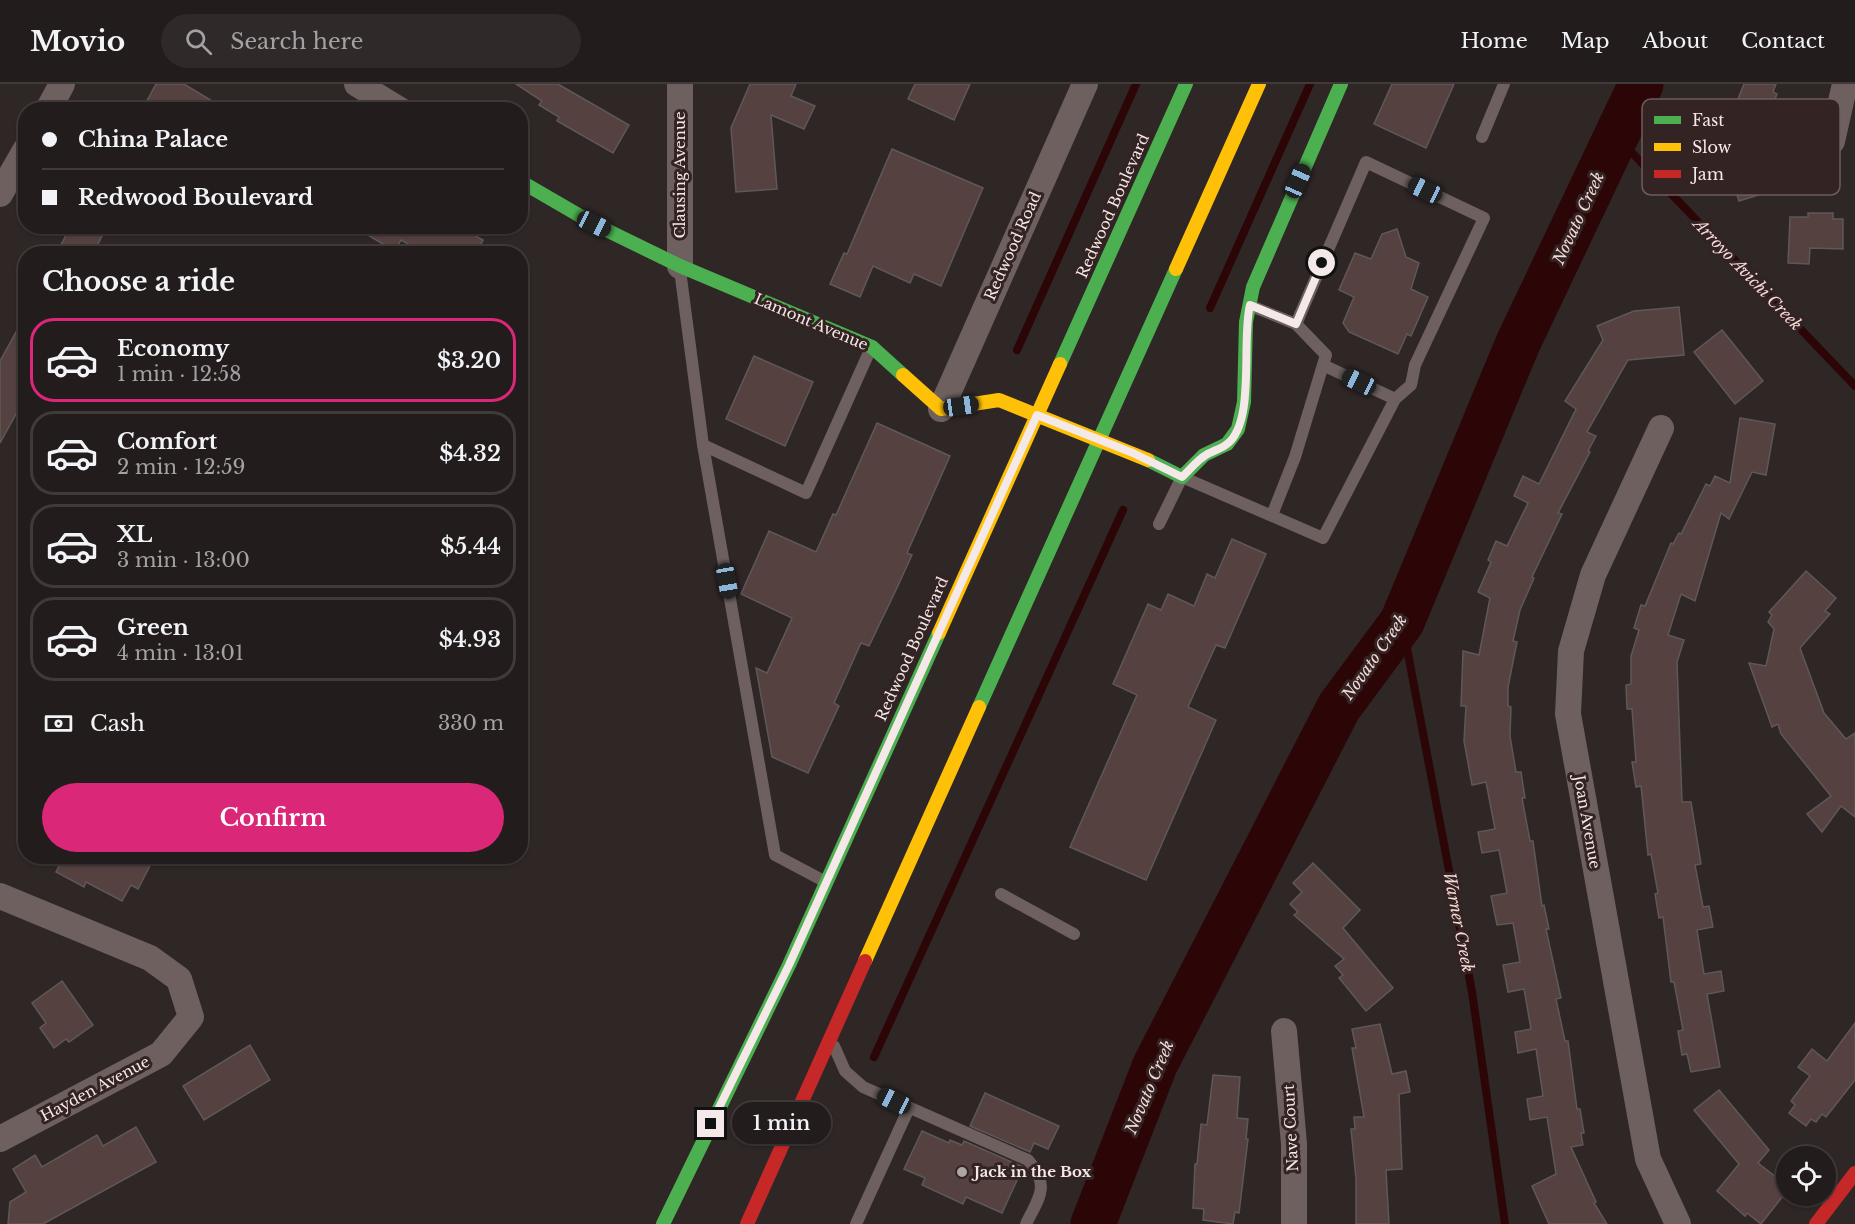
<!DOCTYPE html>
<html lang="en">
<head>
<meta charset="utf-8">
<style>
	body { margin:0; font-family:"Libre Baskerville",serif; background:#2f2929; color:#f1f3f6; height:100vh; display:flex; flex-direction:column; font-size:22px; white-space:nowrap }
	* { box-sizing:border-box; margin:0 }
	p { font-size:20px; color:#a3a1a3 }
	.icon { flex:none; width:33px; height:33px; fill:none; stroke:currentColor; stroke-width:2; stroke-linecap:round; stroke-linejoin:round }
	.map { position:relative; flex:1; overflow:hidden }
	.side { position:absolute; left:18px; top:162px; width:510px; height:618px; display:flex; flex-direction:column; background:#231c1c; border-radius:24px; box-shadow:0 2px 4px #0004,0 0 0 2px #403a3b }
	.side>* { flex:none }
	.banner { position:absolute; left:18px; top:18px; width:510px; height:132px; border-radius:24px; box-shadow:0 2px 4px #0004,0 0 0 2px #403a3b; display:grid; align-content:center; height:132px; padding:0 24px; background:#231c1c }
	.tools { position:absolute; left:1776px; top:1062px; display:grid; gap:12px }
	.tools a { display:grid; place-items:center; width:60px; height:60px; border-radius:50%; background:#231c1c; box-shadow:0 2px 4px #0004,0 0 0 2px #403a3b; font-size:30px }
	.end { position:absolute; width:27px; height:27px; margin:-14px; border:8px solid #f4e9e8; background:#111; box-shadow:0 0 0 3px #111 }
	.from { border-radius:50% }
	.bubble { position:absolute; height:42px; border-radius:21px; background:#231c1c; box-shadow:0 2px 4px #0004,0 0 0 2px #403a3b; font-size:20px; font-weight:600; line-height:42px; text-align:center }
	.car { position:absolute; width:18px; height:36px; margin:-18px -9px; border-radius:8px; box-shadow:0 0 4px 2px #0007; background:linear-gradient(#222 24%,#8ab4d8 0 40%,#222 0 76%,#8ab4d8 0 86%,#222 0) }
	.banner b { display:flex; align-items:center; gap:21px; height:57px; font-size:22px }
	.banner b+b { border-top:2px solid #403a3b }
	.banner i { width:15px; height:15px; background:#f1f3f6 }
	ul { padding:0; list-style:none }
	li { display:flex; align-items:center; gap:18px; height:84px; margin:0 12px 9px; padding:0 12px; border:3px solid #403a3b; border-radius:24px }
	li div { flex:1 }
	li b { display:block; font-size:22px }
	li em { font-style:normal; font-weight:600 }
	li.current { border-color:#db2777 }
	li>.icon { width:54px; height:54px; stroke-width:1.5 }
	h2 { padding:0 24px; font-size:27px; line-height:72px }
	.pay { display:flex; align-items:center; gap:15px; height:66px; padding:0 24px; font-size:22px }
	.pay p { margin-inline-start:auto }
	.action { display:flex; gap:12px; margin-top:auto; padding:12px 24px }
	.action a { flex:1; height:69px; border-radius:36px; background:#db2777; color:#fff; font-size:24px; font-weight:600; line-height:69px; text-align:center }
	header { display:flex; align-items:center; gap:36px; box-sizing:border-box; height:84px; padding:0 30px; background:#231c1c; border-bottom:2px solid #403a3b }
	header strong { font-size:28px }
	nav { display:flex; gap:33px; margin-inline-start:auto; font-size:21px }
	.search { width:420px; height:54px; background:#2f2929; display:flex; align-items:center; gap:15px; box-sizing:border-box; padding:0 21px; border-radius:33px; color:#a3a1a3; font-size:22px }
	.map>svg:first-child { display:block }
</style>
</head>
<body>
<header>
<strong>Movio</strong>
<div class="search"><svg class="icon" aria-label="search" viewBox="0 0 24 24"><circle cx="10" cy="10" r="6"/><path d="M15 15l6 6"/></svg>Search here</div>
<nav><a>Home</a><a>Map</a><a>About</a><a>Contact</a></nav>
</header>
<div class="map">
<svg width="1855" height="1140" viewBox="0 0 1855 1140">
	<rect width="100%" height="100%" fill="#2f2626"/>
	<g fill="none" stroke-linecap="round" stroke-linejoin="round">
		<!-- stream -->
		<g stroke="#2c0507" stroke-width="8">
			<polyline points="1616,52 1855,302"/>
			<polyline points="1210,224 1310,0"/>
			<polyline points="1017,266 1136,0"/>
			<polyline points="1402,538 1472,908 1505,1140"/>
			<polyline points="874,973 1123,426"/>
		</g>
		<!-- river -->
		<polyline stroke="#2c0507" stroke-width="45" points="1093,1140 1155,981 1339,623 1402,538 1518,259 1641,0"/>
	</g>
	<!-- building -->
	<g fill="#564141" stroke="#5f5858" stroke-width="1.5">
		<polygon points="156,0 184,0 227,26 142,26"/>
		<polygon points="516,0 558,0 629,41 613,69 557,37 559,33 539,21 542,17"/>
		<polygon points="750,0 796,0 791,12 815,22 804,45 771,31 777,105 736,108 731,44"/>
		<polygon points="915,0 970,0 954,36 908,15"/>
		<polygon points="1392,0 1454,0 1426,64 1374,40"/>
		<polygon points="1744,0 1776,0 1773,8 1777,10 1768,32 1764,31 1761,41 1732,30"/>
		<polygon points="1756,55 1769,95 1764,97 1768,108 1739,117 1729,85 1714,90 1708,70"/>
		<polygon points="892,65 983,104 941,202 914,190 910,199 873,182 860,213 830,200 844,169 847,170"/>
		<polygon points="1808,129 1833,129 1833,135 1843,135 1843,165 1810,164 1809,180 1788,179 1790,133 1808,133"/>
		<polygon points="71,142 107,142 93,170 56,170"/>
		<polygon points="352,142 458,142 483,156 476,170 426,170 401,156 395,167"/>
		<polygon points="1397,145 1406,173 1419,179 1411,205 1428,213 1411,252 1407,250 1398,270 1349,248 1343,239 1354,213 1339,206 1355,169 1371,175 1382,150"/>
		<polygon points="1679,223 1684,271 1628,276 1587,348 1596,352 1588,367 1590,368 1558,429 1562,430 1532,493 1534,494 1520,526 1513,557 1517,558 1508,603 1508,622 1511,623 1510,652 1516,688 1521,688 1525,714 1522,714 1530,757 1533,757 1542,822 1544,821 1549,845 1546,845 1561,914 1556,915 1565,957 1568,957 1577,1025 1580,1025 1584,1049 1581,1049 1583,1061 1571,1063 1596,1118 1594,1119 1607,1140 1549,1140 1532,1102 1556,1090 1547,1033 1530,1036 1527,1015 1543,1012 1536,965 1518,969 1515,948 1531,945 1524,905 1508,908 1503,881 1520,878 1513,839 1497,841 1491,812 1507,809 1499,766 1482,769 1478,748 1495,745 1486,698 1472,701 1464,657 1466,622 1461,622 1463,567 1479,571 1490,514 1478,508 1491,478 1488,476 1496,457 1507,462 1528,419 1514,412 1523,392 1539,400 1576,325 1565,317 1603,256 1597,242 1634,227"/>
		<polygon points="26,230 26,312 0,359 0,277"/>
		<polygon points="1722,246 1763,297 1735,320 1694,268"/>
		<polygon points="754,272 813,298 785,362 726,335"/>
		<polygon points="1740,334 1775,340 1766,391 1752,388 1729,435 1721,429 1695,517 1681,510 1668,551 1684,556 1677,578 1682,718 1691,718 1701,780 1695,781 1703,823 1709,822 1713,843 1697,846 1704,890 1721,887 1724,907 1707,910 1720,983 1691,988 1687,970 1682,971 1678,947 1683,946 1674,898 1671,898 1663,833 1659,834 1655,810 1658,809 1651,770 1648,771 1641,702 1636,703 1632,678 1636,678 1632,625 1627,625 1626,601 1631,600 1631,572 1639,546 1634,544 1641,521 1645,522 1671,459 1673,460 1679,449 1681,450 1706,400 1710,402 1715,392 1730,399"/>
		<polygon points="877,339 950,372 907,469 912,471 896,506 869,562 861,559 834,619 839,622 808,689 772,673 756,584 767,589 792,534 741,510 769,447 816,468 833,430 836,431"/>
		<polygon points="1232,455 1266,470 1225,564 1216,561 1188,623 1216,636 1146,796 1070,763 1137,611 1113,600 1148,520 1161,526 1168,510 1194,522 1207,490 1215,494"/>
		<polygon points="1806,487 1836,514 1825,527 1830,530 1800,564 1824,629 1846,655 1855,649 1855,733 1841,722 1822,748 1807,730 1831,712 1781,650 1778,640 1772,643 1749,579 1766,582 1774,545 1768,538 1772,531 1769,528"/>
		<polygon points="64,772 155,772 138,805 131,801 122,817 86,798 84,803 56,788"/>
		<polygon points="1313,779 1360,826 1343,844 1393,904 1366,927 1339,894 1343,891 1335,882 1344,875 1294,831 1298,828 1290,820 1302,808 1293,799"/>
		<polygon points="62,897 93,941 69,958 66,955 54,964 40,944 46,939 32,919"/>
		<polygon points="1855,939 1855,996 1826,1033 1822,1030 1816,1038 1811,1035 1806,1042 1789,1029 1795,1021 1791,1017 1810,992 1798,983 1812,965 1827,977"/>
		<polygon points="1380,940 1392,990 1406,987 1410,1008 1399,1010 1402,1085 1386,1086 1389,1140 1356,1140 1356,1095 1351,1045 1355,1045 1354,1033 1364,1033 1352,964 1356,964 1352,945"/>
		<polygon points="250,961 270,996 204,1036 183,1002"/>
		<polygon points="1213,991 1240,993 1237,1034 1248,1035 1246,1055 1248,1055 1239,1129 1235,1128 1233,1140 1203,1136 1204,1125 1193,1124 1195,1080 1197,1080 1201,1040 1207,1041"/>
		<polygon points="1719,1006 1769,1066 1758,1079 1786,1101 1786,1108 1761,1140 1747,1129 1745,1132 1717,1107 1739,1080 1694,1026"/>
		<polygon points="985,1009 1059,1042 1048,1065 1034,1059 1030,1068 970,1042"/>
		<polygon points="136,1043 156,1078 43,1140 8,1140 10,1118 26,1108 13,1085 35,1071 42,1083 97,1051 103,1062"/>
		<polygon points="922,1047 949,1059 950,1056 962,1061 964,1057 1023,1083 1002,1129 966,1113 963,1120 922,1101 925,1094 904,1085"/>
	</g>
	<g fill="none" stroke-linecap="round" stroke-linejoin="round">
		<!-- lane -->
		<g stroke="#6d605f" stroke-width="12">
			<polyline points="1482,53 1504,0"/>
			<polyline points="680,186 703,361 775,771 824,797"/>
			<polyline points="1251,222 1296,240 1326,271 1295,373 1272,431"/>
			<polyline points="1296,240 1366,78 1484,134 1415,281 1411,301 1395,315"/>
			<polyline points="703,361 806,409 871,264"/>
			<polyline points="1159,440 1182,393 1323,454 1395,315 1323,281"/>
			<polyline points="1001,810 1074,850"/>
			<path d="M834 962 845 987 863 1003 1028 1076C1051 1102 1039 1113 1026 1140"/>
			<polyline points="856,1140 909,1024"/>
		</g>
		<!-- street -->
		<g stroke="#6d605f" stroke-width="26">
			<polyline points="357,0 400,26"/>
			<polyline points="680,0 680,182"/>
			<polyline points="48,26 62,0"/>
			<polyline points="1832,57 1845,0"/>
			<polyline points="0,110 26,65"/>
			<polyline points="941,325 1085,0"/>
			<polyline points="1661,344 1593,491 1571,567 1568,630 1648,1075 1678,1140"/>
			<polyline points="0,812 150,874 179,895 191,933 161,970 0,1055"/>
			<polyline points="1284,947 1294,1060 1294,1140"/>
		</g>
		<!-- fast -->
		<g stroke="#4caf50" stroke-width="14">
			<polyline points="520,97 594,140 680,182 872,263 903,291"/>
			<polyline points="1060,280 1186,0"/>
			<polyline points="1148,376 1182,393 1204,371 1227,360 1238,345 1244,318 1246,238 1253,203 1341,0"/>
			<polyline points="979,623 1176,185"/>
			<polyline points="663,1140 789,881 939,549"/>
		</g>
		<!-- slow -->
		<g stroke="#ffc107" stroke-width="14">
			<polyline points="1176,185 1259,0"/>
			<polyline points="903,291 941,325 999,316 1148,376"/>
			<polyline points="939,549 1060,280"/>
			<polyline points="865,877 979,623"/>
		</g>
		<!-- jam -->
		<g stroke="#c62828" stroke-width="14">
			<polyline points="747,1140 865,877"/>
			<polyline points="1816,1140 1855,1089"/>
		</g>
	</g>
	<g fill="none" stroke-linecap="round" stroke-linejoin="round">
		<!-- route -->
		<path stroke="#f4e9e8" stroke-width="8" d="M711 1040 789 881 1037 331 1133 369 1182 393C1190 386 1197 376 1206 371 1212 367 1221 365 1227 360 1256 338 1241 256 1250 221L1296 240 1322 179"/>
	</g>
	<!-- markers -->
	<circle fill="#afa5a4" stroke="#332322" stroke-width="2" cx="962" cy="1088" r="6"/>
	<g text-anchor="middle" stroke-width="6" stroke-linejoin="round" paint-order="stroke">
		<!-- street labels -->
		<g font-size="15" fill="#f4e9e8" stroke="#332322">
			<text transform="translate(680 91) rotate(-90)" y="5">Clausing Avenue</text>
			<text transform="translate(1113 122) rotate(-66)" y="5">Redwood Boulevard</text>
			<text transform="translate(1013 162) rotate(-66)" y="5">Redwood Road</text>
			<text transform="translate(811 238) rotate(23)" y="5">Lamont Avenue</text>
			<text transform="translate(912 565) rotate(-66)" y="5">Redwood Boulevard</text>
			<text transform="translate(1587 738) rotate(80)" y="5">Joan Avenue</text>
			<text transform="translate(95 1005) rotate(-28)" y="5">Hayden Avenue</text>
			<text transform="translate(1291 1044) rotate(-93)" y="5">Nave Court</text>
		</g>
		<!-- poi labels -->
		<g font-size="15" font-weight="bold" fill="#f4e9e8" stroke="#332322" text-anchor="start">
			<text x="974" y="1093">Jack in the Box</text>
		</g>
		<!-- water labels -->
		<g font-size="16" font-style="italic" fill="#f6dbd9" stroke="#332322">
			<text transform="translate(1578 134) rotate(-65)" y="6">Novato Creek</text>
			<text transform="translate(1748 190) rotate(46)" y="6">Arroyo Avichi Creek</text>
			<text transform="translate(1374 573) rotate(-55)" y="6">Novato Creek</text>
			<text transform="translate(1459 838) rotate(79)" y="6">Warner Creek</text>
			<text transform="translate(1149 1003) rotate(-67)" y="6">Novato Creek</text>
		</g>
	</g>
	<!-- legend -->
	<rect x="1642" y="15" width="198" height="96" rx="9" fill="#332322" stroke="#6d5e5d" stroke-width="1.5"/>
	<rect x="1654" y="32" width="27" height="8" fill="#4caf50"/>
	<rect x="1654" y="59" width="27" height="8" fill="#ffc107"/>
	<rect x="1654" y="86" width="27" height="8" fill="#c62828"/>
	<g font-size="16" fill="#f4e9e8">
		<text x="1692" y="42">Fast</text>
		<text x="1692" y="69">Slow</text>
		<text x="1692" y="96">Jam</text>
	</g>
</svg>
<div class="tools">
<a><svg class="icon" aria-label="locate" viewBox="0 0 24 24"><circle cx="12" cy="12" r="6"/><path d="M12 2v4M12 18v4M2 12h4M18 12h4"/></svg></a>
</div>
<i class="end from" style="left:1322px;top:179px"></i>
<i class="end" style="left:711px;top:1040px"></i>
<div class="bubble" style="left:732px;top:1018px;width:99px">1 min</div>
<i class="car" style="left:1298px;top:97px;rotate:24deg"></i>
<i class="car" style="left:1425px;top:106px;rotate:295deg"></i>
<i class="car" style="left:594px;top:140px;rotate:116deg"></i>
<i class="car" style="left:1359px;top:298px;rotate:295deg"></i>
<i class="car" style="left:961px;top:322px;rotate:82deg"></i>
<i class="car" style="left:727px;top:497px;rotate:170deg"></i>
<i class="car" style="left:894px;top:1017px;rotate:296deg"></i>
<div class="banner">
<b><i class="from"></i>China Palace</b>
<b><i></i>Redwood Boulevard</b>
</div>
<section class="side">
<h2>Choose a ride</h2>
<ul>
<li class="current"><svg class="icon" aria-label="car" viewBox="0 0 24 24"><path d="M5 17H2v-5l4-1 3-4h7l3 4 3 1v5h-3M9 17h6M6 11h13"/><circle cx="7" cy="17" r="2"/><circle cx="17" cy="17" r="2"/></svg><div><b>Economy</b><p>1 min · 12:58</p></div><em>$3.20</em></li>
<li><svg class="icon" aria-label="car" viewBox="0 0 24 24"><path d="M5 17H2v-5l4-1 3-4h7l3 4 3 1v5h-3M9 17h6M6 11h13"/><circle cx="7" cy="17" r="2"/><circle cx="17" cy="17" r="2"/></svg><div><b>Comfort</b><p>2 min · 12:59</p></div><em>$4.32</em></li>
<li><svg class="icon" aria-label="car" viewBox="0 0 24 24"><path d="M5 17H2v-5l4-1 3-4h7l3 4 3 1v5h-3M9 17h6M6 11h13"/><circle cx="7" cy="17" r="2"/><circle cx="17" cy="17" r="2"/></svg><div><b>XL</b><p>3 min · 13:00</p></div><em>$5.44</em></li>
<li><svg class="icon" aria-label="car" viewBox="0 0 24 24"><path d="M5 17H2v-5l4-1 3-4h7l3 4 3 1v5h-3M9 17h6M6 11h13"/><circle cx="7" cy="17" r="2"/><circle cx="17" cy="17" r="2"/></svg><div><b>Green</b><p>4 min · 13:01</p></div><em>$4.93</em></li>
</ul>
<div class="pay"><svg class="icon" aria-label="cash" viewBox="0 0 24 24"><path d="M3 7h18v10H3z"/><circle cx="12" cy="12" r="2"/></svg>Cash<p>330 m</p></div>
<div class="action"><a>Confirm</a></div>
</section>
</div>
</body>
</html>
